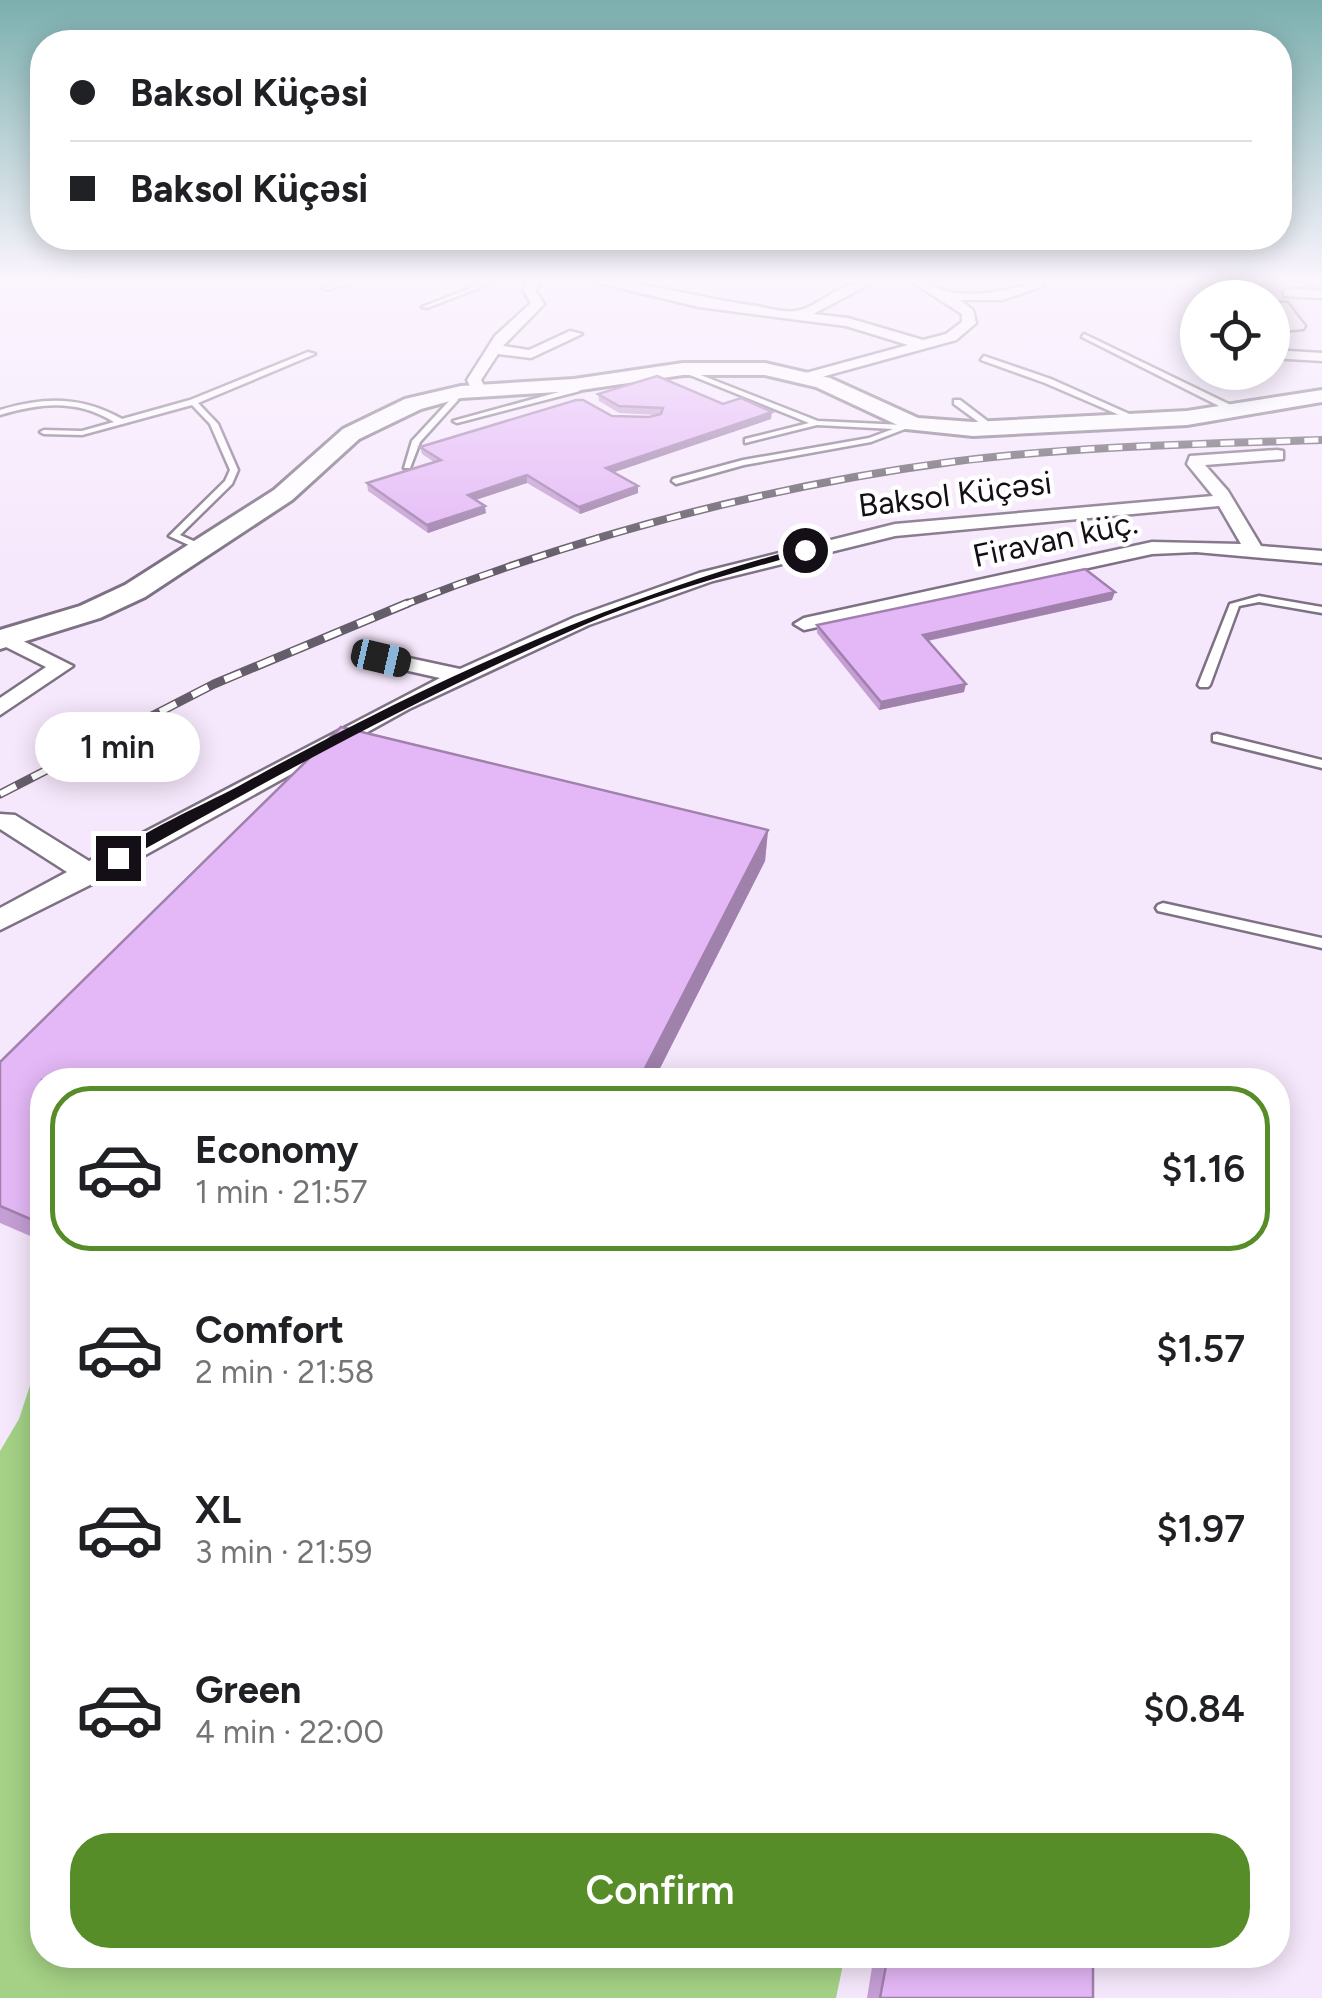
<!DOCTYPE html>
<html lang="en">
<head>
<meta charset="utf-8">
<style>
	body { margin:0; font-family:Figtree,sans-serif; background:#f6f6f6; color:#202124; height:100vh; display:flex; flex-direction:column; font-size:38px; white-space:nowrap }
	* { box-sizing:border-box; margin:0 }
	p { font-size:32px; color:#757577 }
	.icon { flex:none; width:55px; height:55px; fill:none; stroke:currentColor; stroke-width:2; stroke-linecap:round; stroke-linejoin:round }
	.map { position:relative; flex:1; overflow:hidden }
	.drawer { position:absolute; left:30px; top:1068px; width:1260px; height:900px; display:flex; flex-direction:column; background:#fff; border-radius:40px; box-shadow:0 5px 25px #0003 }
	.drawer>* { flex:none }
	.top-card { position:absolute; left:30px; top:30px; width:1262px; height:220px; border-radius:40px; box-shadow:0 5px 25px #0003; display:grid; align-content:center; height:220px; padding:0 40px; background:#fff }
	.buttons { position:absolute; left:1180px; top:280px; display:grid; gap:20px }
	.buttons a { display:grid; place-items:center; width:110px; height:110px; border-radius:50%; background:#fff; box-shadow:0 5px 25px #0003; font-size:50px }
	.end { position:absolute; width:45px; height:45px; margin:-22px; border:12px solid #140f16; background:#fff; box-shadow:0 0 0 5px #fff }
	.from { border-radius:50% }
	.bubble { position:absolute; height:70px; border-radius:35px; background:#fff; box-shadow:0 5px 25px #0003; font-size:32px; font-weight:600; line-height:70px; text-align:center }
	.car { position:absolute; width:30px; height:60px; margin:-30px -15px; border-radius:12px; box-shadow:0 0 8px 2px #0007; background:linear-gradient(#222 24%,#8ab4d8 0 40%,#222 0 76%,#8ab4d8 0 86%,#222 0) }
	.top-card b { display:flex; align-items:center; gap:35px; height:95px; font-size:38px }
	.top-card b+b { border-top:2px solid #e0e0e0 }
	.top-card i { width:25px; height:25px; background:#202124 }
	ul { padding:18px 0 0; list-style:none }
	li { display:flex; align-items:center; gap:30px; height:165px; margin:0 20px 15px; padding:0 20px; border:5px solid transparent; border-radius:40px }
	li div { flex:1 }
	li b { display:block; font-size:38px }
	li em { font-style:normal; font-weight:600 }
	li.active { border-color:#578d28 }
	li>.icon { width:90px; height:90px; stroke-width:1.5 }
	.primary-button { display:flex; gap:20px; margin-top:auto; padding:20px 40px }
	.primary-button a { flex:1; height:115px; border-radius:40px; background:#578d28; color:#fff; font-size:40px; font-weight:600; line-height:115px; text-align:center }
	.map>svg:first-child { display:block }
</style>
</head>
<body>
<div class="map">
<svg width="1322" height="1998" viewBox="0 0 1322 1998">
	<rect width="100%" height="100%" fill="#f6e8fc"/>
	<!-- green -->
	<polygon fill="#a4d185" points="36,1367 42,1370 42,1955 845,1955 836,1998 0,1998 0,1451 19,1419"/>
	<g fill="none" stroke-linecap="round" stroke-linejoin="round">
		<defs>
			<g id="service">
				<polygon points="344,282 353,282 326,290 323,288"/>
				<polygon points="486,282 494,282 427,308 422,307"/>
				<polygon points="1084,334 1241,410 1242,412 1235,414 1082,337"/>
				<path d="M308 352 315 354 198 403 218 424 238 470 232 484 180 535 205 546 207 548 202 551 169 536 225 481 230 470 210 424 192 405 82 435 44 434 40 432 44 430 82 431 114 422C76 399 41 403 0 415V410C44 397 81 396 122 419L190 400Z"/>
				<polygon points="984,356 1051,379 1145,421 1138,423 1045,383 981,360"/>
				<polygon points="680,367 818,421 904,425 914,422 918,424 871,442 744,465 676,484 672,481 673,479 743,460 869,438 893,429 817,425 745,443 745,439 809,423 680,371"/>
				<polygon points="577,387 580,391 457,423 453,421"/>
				<polygon points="448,391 454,391 458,400 420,442 410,468 404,468 412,441 450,400"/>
				<polygon points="954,400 960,400 998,429 991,431 954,404"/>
				<polygon points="1259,596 1322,607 1322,613 1259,602 1239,606 1210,685 1208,687 1200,687 1198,685 1230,604"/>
				<polygon points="1217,734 1322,760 1322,768 1213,741 1213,735"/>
				<polygon points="1163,903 1322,938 1322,948 1158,911 1156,908 1158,905"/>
			</g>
			<g id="minor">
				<polygon points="528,282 540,282 535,290 544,304 503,346 529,350 570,331 582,334 531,358 498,354 481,380 486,389 473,392 467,380 495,336 531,303 523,290"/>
				<path d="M595 282C643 280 706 300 757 306 768 308 784 313 795 311 820 308 834 282 874 282L813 314 848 318 923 340 946 334 962 322V314L912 282C928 282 936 289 950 292 979 298 1010 289 1038 282L1044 286 1002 300H960L973 310 976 323 956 340 807 381 802 380V374L908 345 846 326 699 307Z"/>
				<polygon points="1288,289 1322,290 1322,298 1284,296 1284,290"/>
				<polygon points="1277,303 1287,303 1305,326 1303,329 1272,332 1272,324 1288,323 1275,306"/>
				<polygon points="1272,350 1322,353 1322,361 1272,358"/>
				<polygon points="1277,450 1283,451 1283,459 1205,465 1228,491 1261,546 1322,551 1322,563 1196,552 1152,554 804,630 794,624 804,618 1152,542 1241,544 1219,506 895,536 713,581 589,625 409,709 100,880 0,930 0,908 67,872 0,829 0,814 15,815 89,861 440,678 373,663 370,658 373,653 381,652 460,669 575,617 699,573 895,524 1213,496 1187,464 1190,456"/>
				<polygon points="5,632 73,666 0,715 0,698 46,667 0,644 0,633"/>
			</g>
			<polygon id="secondary" points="683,363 765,363 830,378 918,418 973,422 1187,411 1322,390 1322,402 1187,425 973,436 906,429 816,387 765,375 683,375 574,391 461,398 421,409 359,439 292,500 145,597 100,618 0,649 0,630 80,606 125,585 274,490 343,429 405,399 461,386 574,379"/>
		</defs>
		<!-- service casing -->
		<use href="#service" stroke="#7e7184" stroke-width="5"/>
		<!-- minor casing -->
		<use href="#minor" stroke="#7e7184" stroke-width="5"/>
		<!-- secondary casing -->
		<use href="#secondary" stroke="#7e7184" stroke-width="6"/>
		<!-- service -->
		<use href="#service" fill="#fff" fill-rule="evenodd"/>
		<!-- minor -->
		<use href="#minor" fill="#fff" fill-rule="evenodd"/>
		<!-- secondary -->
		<use href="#secondary" fill="#fff" fill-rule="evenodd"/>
		<defs>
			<path id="rail-far1" d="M401 606C577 537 764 487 951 462 1074 446 1198 444 1322 440"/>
			<polyline id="rail" points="0,794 214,684 408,603"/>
		</defs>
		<!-- rail-far1 casing -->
		<use href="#rail-far1" stroke="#655d69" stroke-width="8"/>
		<!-- rail casing -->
		<use href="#rail" stroke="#655d69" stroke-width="9"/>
		<!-- rail-far1 -->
		<use href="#rail-far1" stroke="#fff" stroke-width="5" stroke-dasharray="14" stroke-linecap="butt"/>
		<!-- rail -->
		<use href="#rail" stroke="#fff" stroke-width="6" stroke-dasharray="18" stroke-linecap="butt"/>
	</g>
	<!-- wall -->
	<g fill="#c49ed4">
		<polygon points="598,394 723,404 771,419 614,472 638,493 580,514 527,483 476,500 486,513 428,533 368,491 367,483 434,462 422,454 420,447 612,416 649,417 657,415 619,413 599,401"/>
		<polygon points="1112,600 928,641 964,692 879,710 817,633 817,625"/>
		<polygon points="768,830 765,861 654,1080 42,1080 42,1241 0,1223 0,1062"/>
		<polygon points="874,1955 1087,1955 1093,1998 867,1998"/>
	</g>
	<!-- shaded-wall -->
	<g fill="#a081ac">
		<polygon points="772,412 771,419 606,475 606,468"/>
		<polygon points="527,475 527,483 469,502 468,495"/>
		<polygon points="638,486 638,493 580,514 579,507"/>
		<polygon points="485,506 486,513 428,533 427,525"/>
		<polygon points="1115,592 1112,600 921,642 923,635"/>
		<polygon points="966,684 964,692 879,710 881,702"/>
		<polygon points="768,830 765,861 654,1080 639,1080"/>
	</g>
	<!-- building -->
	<g fill="#e4b8f6" stroke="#a081ac" stroke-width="2.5">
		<polygon points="657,376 723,404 741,398 772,412 606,468 638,486 579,507 527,475 468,495 485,506 427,525 367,483 441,460 420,447 576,400 583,400 612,416 649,417 661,414 663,408 619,406 598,394"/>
		<polygon points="1085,569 1115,592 923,635 966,684 881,702 817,625"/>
		<polygon points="341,727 768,830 639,1080 42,1080 42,1224 0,1206 0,1062"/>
		<polygon points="888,1955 1087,1955 1093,1958 1093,1998 880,1998"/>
	</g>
	<!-- sky -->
	<linearGradient id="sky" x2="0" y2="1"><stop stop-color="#7bafae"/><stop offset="0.5" stop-color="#fbf5fe"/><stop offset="1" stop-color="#fbf5fe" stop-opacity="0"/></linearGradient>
	<rect width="1322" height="561" fill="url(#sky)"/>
	<!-- route -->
	<path fill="#140f16" d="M805 547 808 552C733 573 656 594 584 625 425 694 274 777 123 861L111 858C137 833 203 805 237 787 418 687 604 600 805 547Z"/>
	<g text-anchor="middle" stroke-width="9" stroke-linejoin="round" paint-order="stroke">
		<!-- far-street labels -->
		<g font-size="32" fill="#140f16" stroke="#fff">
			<text transform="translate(955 494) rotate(-7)" y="11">Baksol Küçəsi</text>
			<text transform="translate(1055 539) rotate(-12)" y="11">Firavan küç.</text>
		</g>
	</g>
</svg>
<div class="buttons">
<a><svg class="icon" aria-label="locate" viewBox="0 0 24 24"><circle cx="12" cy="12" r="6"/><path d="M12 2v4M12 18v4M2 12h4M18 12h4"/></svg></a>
</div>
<i class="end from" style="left:805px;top:550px"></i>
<i class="end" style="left:118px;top:858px"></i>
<div class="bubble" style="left:35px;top:712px;width:165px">1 min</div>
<i class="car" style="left:381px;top:658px;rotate:103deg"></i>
<div class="top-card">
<b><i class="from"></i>Baksol Küçəsi</b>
<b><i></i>Baksol Küçəsi</b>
</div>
<section class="drawer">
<ul>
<li class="active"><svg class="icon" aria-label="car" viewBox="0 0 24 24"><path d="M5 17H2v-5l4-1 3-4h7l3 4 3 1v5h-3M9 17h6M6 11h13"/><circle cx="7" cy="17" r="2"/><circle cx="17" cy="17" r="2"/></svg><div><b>Economy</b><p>1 min · 21:57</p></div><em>$1.16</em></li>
<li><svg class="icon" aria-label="car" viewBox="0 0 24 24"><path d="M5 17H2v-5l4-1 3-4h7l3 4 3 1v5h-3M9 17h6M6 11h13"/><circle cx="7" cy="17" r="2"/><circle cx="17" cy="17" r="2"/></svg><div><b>Comfort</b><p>2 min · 21:58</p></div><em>$1.57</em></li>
<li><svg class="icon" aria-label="car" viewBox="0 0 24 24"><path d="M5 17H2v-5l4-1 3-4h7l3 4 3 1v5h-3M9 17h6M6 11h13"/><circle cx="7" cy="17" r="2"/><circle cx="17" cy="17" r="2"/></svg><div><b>XL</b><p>3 min · 21:59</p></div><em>$1.97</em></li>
<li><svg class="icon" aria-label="car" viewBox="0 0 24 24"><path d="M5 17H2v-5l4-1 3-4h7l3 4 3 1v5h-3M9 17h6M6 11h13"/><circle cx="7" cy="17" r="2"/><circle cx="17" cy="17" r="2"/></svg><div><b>Green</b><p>4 min · 22:00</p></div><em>$0.84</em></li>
</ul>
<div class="primary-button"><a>Confirm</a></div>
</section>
</div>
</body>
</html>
